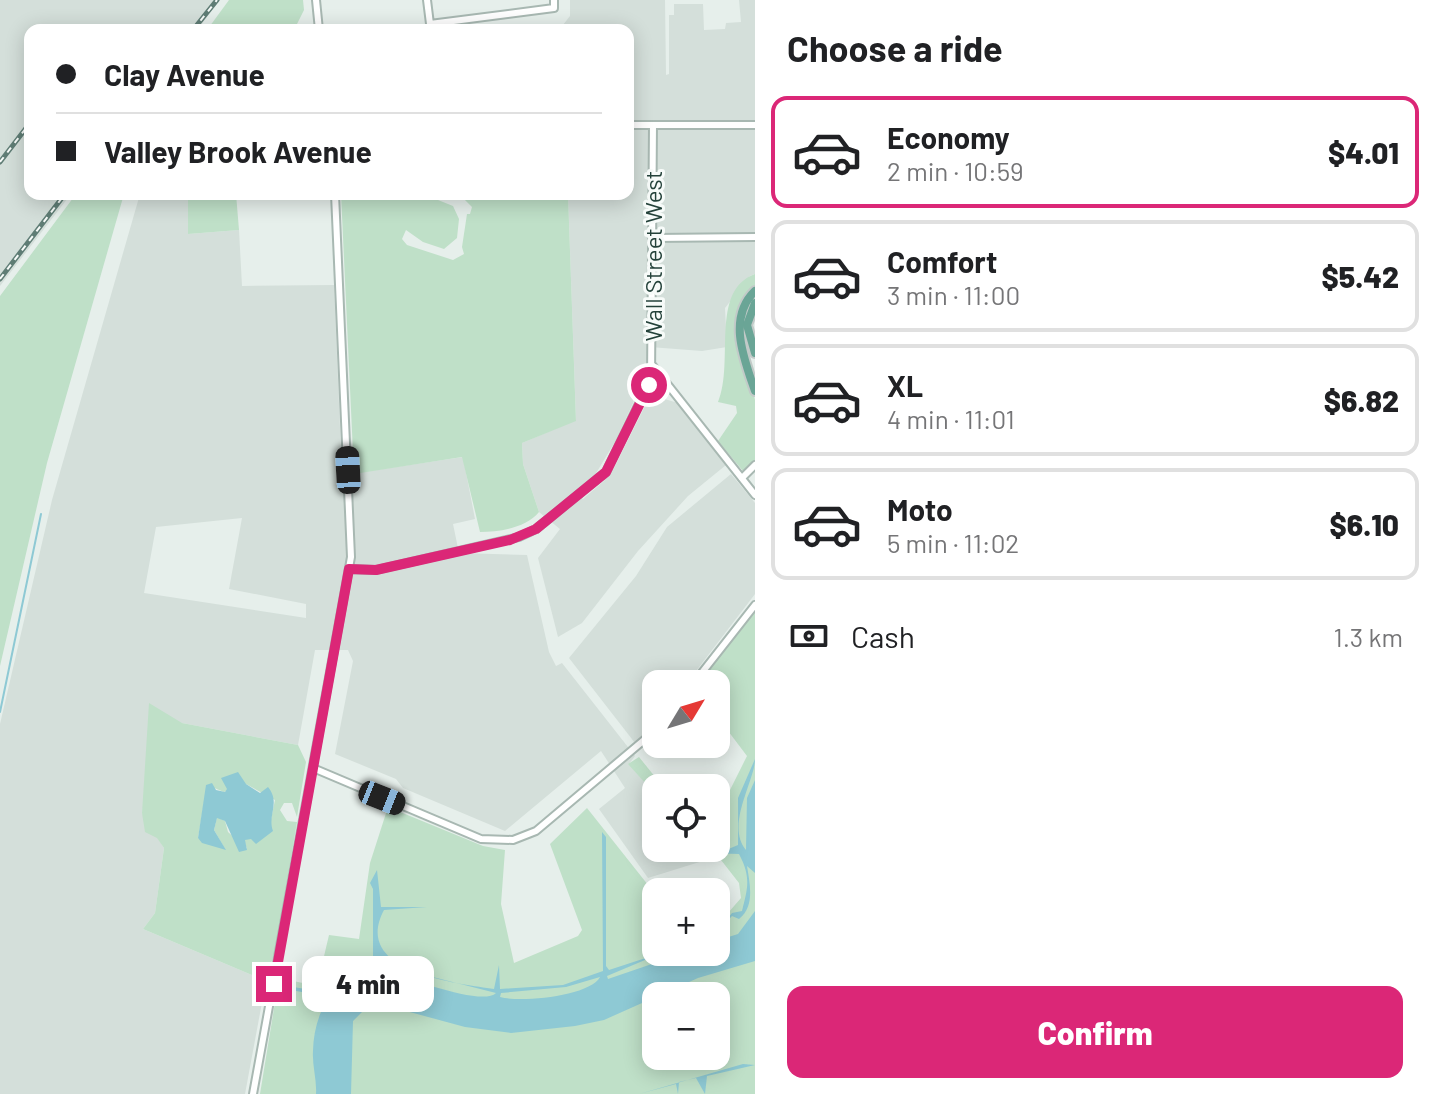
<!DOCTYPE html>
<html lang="en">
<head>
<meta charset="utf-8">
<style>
	body { margin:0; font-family:Barlow,sans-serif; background:#f2f2f2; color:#202124; height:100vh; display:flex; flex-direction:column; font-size:30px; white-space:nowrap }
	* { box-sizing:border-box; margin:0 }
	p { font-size:26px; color:#757577 }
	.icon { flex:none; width:44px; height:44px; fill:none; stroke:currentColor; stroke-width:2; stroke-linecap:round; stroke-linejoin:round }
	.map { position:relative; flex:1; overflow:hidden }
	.side { display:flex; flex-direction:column; background:#fff; width:680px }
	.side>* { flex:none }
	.banner { position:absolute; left:24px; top:24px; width:610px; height:176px; border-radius:16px; box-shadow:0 4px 20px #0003; display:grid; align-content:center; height:176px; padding:0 32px; background:#fff }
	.needle { width:52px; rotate:52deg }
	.fabs { position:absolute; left:642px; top:670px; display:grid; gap:16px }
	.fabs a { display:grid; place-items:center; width:88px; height:88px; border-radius:16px; background:#fff; box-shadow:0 4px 20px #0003; font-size:40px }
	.end { position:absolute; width:36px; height:36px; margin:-18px; border:10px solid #db2777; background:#fff; box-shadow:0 0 0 4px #fff }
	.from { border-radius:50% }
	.bubble { position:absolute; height:56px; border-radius:16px; background:#fff; box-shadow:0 4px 20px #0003; font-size:26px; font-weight:800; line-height:56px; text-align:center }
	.car { position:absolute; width:24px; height:48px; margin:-24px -12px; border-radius:10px; box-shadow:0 0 6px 2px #0007; background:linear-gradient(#222 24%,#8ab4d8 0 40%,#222 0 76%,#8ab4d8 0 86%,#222 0) }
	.banner b { display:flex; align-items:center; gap:28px; height:76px; font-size:30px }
	.banner b+b { border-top:2px solid #e0e0e0 }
	.banner i { width:20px; height:20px; background:#202124 }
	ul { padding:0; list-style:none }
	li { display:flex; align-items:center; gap:24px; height:112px; margin:0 16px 12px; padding:0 16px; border:4px solid #e0e0e0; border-radius:16px }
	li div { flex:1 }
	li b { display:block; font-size:30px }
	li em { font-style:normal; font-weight:800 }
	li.on { border-color:#db2777 }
	li>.icon { width:72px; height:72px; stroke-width:1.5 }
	h2 { padding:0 32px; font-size:36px; line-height:96px }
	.pay { display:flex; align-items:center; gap:20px; height:88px; padding:0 32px; font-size:30px }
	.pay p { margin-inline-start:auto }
	.action { display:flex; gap:16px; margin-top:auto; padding:16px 32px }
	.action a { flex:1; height:92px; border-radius:16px; background:#db2777; color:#fff; font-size:32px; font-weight:800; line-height:92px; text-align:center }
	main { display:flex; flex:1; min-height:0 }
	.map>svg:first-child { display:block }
</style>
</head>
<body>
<main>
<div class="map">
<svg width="755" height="1094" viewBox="0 0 755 1094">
	<rect width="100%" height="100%" fill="#e6efeb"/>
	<!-- built -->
	<g fill="#d4dfda" fill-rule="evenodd">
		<polygon points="0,0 220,0 197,30 30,30 30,194 71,194 0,286"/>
		<polygon points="570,0 665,0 666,75 669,74 669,15 674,15 674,4 703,4 704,30 725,29 726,23 741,22 739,0 755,0 755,120 628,121 628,30 559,30 570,16"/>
		<polygon points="628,129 755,130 755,274 750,276 725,308 727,347 702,351 650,347 650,366 616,440 595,475 574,492 583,499 604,481 614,468 645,406 658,397 678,403 726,465 688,496 638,551 582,623 558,637 538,558 560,529 539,512 523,464 522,443 576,420 568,194 628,194"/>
		<path d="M140 194H188V234L239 230 242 286 334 285 342 475 463 457 475 519 453 524 459 553 527 555 549 652 556 666 562 663 635 756 629 764 656 795V848H697L706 860 648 878 599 809 625 788 601 751 505 831 403 788 396 779 335 754 353 661 348 650H315L298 745 182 723 146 791 142 813 164 848 155 913 143 929 266 981 245 1094H0V724L52 500ZM242 518 229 589 306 604V618L144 593 156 527Z"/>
		<polygon points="731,474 755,503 755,594 686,684 656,684 656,722 635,743 569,658 636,576 667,527"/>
	</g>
	<!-- green -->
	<g fill="#bfe0c8" fill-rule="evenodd">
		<polygon points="229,0 303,0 304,10 294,30 207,30"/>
		<polygon points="76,194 124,194 47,463 0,666 0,296"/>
		<polygon points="188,194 236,194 239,230 188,234"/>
		<path d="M341 194H408L409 198 419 200 423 194 453 206 459 219 457 238 444 249 423 242 406 230 402 239 407 245 453 260 464 254 462 247 467 214H470L472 207 462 197 441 194H568L576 421 522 443 523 464 539 512C526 528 499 532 480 532L462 457 354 474Z"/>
		<path d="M755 274V286C715 318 750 361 755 400 755 420 755 442 755 462L743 471 718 441 737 413 736 406 718 402C735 362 709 291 755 274Z"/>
		<path d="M755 610V1094H260L279 978 317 986 329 935 359 939 370 863 388 807 483 846 505 850 501 904 514 963 578 936 582 930 550 844 587 808 656 895V952H716V918L728 913 741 898 739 883 721 860H706L697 848H716V802L729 792 747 756 716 715V684H697ZM656 996H716V1056H656Z"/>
		<path d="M149 703 182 723 298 745 306 762 297 817 292 803H284L280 810 287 821 297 822 276 947 266 981 143 929 155 913 164 848 157 838 145 832 142 813ZM246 784 275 800 270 824 244 840 247 849 228 832 225 821 217 817 214 830 225 849 198 838 207 785 224 792Z"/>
		<polygon points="639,757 664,788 656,788 656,795 628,764"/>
	</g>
	<!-- water -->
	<g fill="#8ec9d4" fill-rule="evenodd">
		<path d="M755 759C755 781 725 825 746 850L747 798 755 780V873L747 866C750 885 755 906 739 919L732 916 716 933 732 913 742 911C747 890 752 878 739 854L707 853 702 848 726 850 738 845V798Z"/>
		<path d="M238 772 246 784 260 793 268 787C281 803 267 815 273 831L256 844 251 839 245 840 247 850 239 852 225 821 217 818 214 830 226 850 202 843 198 838 206 785 212 783 216 790 225 792 227 789 221 778Z"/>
		<path d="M602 832 606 837V966L609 970 664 952 607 976 608 979 687 952H716V941L738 934 755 911V961L698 978 604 1020 575 1026 511 1033 465 1027 395 1008 362 1012 353 1021 351 1094H316C317 1080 312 1065 313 1051 314 1010 335 973 381 971V967C351 960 339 989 318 1002V995L280 988 281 985 324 992 342 970 373 959V889L370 883 377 870 381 907H427L384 910C351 972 455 983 494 989L499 965 500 989 563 985 603 971ZM405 970 496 993C483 1006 413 980 394 973ZM600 977C590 996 521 1003 500 997L501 993 566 987Z"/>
		<polygon points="743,1064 755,1065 707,1076 705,1094 696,1078 679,1082 678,1094 676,1084 639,1094"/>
	</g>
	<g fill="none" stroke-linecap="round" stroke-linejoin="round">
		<!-- stream -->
		<polyline stroke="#8ec9d4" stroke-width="2" points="0,712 41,514"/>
		<defs>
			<g id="minor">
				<polyline points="316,0 319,30"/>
				<polyline points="427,0 430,24 554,8 554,0"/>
				<polyline points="628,125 755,125"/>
				<polyline points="654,238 755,237"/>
				<polyline points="653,366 755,495"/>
				<polyline points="742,478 755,465"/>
				<polyline points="349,569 376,570 519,537 536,529 606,472 651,379 653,125"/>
				<polyline points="693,684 755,605"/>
				<polyline points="313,768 481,839 513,840 536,831 656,730"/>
				<polyline points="253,1094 351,557 335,194"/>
			</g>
			<g id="major">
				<path d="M755 291C727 318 744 359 755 391"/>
				<polyline points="755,303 747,325 755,353"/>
			</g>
		</defs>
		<!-- minor casing -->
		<use href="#minor" stroke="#a8b8b2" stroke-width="10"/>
		<!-- major casing -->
		<use href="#major" stroke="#c2cac8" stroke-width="12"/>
		<!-- minor -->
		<use href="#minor" stroke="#fff" stroke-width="6"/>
		<!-- major -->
		<use href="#major" stroke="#6aa596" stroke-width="8"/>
		<defs>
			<g id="rail">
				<polyline points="193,30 217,0"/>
				<polyline points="0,162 30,123"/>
				<polyline points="0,279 65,194"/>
			</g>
		</defs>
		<!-- rail casing -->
		<use href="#rail" stroke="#5f7d75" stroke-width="5"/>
		<!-- rail -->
		<use href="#rail" stroke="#f7fbf9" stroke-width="2" stroke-dasharray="6" stroke-linecap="butt"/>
	</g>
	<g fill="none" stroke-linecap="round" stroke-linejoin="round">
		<!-- route -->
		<polyline stroke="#db2777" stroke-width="10" points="274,984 349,569 376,570 510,540 536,529 606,472 649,385"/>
	</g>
	<g text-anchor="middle" stroke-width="6" stroke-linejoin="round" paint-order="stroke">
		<!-- street labels -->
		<g font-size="24" fill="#24423a" stroke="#f7fbf9">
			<text transform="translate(654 256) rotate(-90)" y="8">Wall Street West</text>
		</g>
	</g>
</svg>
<div class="fabs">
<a><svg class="needle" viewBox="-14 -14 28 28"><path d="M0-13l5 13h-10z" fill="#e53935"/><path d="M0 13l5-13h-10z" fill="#757577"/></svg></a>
<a><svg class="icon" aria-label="locate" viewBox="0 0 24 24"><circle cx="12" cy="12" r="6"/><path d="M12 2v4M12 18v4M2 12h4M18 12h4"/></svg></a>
<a>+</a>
<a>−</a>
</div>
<i class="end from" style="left:649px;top:385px"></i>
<i class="end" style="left:274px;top:984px"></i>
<div class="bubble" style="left:302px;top:956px;width:132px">4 min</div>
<i class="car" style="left:348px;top:470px;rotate:357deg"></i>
<i class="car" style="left:382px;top:798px;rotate:112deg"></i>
<div class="banner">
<b><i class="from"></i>Clay Avenue</b>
<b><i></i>Valley Brook Avenue</b>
</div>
</div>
<section class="side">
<h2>Choose a ride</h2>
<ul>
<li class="on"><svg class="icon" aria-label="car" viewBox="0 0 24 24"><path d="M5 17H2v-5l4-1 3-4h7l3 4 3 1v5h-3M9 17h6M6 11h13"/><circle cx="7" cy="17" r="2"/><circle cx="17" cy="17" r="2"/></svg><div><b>Economy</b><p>2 min · 10:59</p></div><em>$4.01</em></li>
<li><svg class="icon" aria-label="car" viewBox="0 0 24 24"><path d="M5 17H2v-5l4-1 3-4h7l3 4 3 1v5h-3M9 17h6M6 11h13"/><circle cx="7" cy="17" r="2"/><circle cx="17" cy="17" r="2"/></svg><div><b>Comfort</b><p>3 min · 11:00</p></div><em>$5.42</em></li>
<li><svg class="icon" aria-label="car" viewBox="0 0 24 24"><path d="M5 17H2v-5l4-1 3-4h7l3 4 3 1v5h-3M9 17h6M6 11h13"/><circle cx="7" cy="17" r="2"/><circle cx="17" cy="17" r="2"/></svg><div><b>XL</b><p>4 min · 11:01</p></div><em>$6.82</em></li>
<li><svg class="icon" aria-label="car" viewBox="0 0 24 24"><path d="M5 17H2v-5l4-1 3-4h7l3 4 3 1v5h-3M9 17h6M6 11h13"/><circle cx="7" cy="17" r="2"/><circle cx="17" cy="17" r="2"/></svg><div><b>Moto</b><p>5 min · 11:02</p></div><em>$6.10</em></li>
</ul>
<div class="pay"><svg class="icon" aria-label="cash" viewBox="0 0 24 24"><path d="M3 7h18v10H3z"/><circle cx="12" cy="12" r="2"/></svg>Cash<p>1.3 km</p></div>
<div class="action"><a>Confirm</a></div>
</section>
</main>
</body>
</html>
